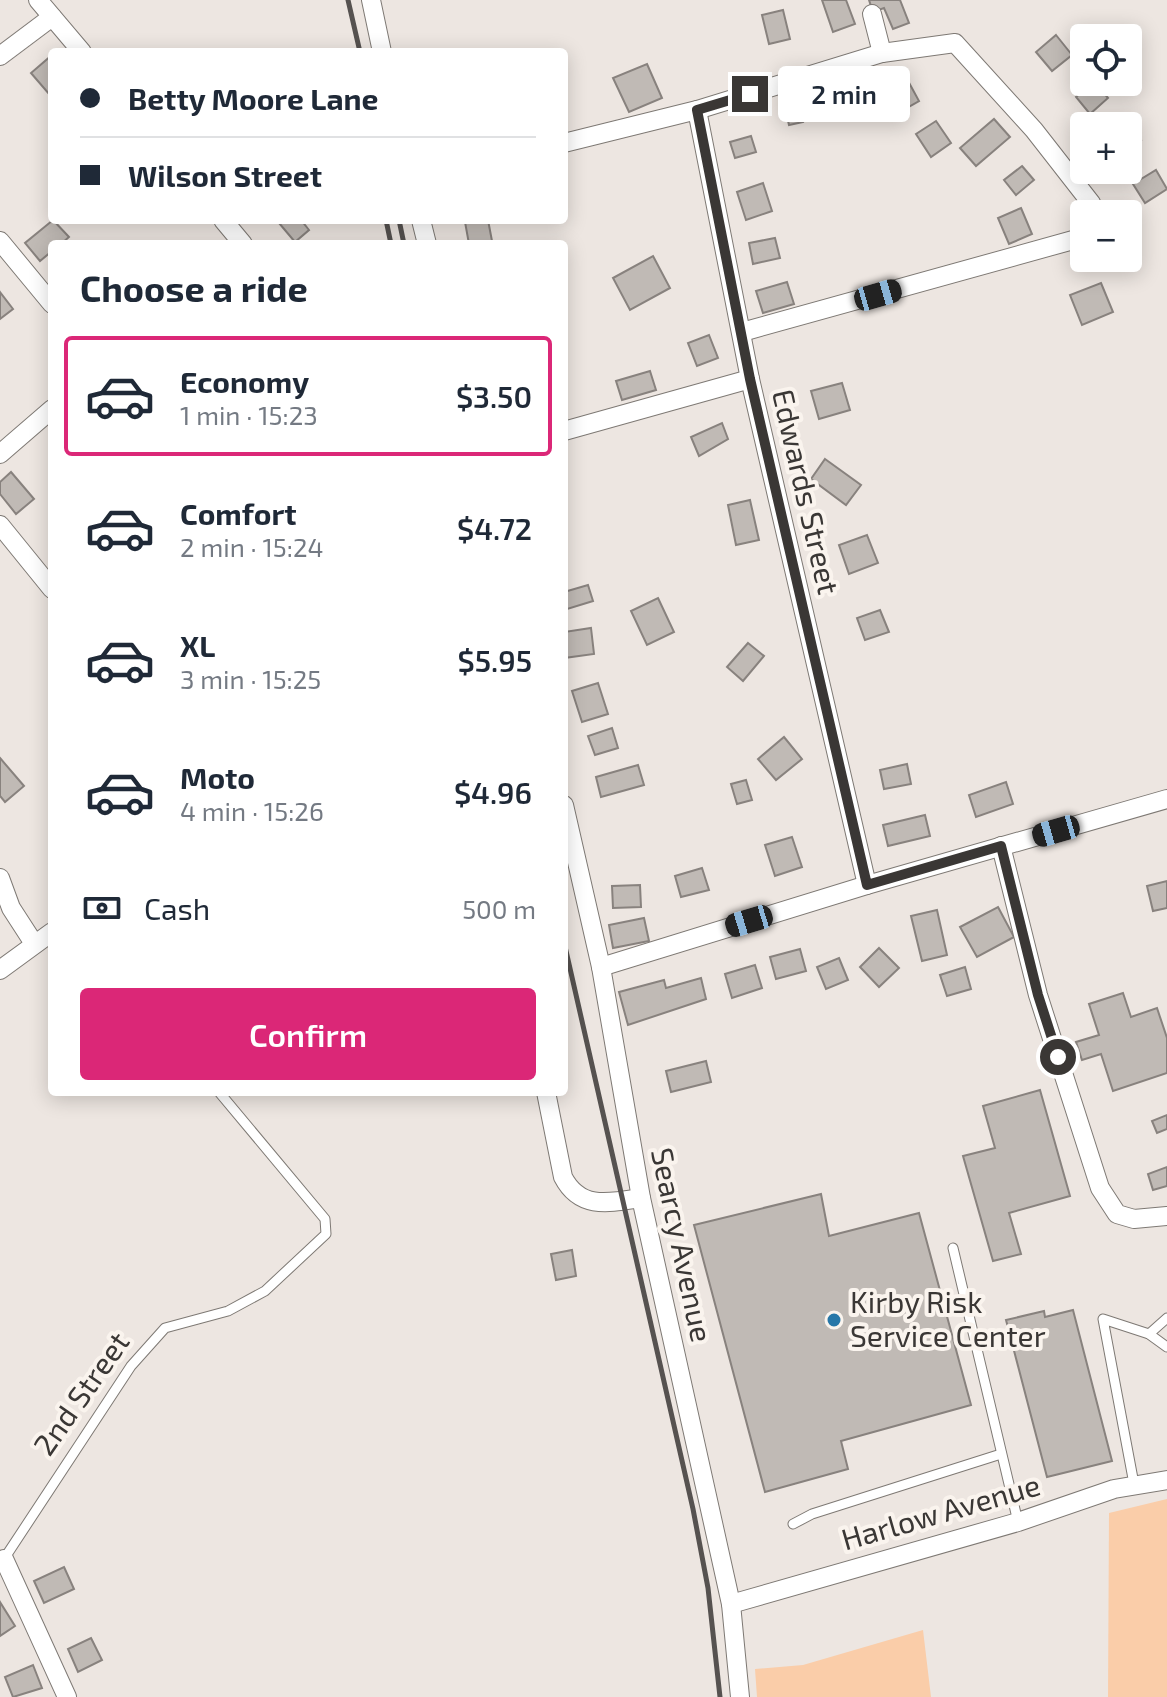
<!DOCTYPE html>
<html lang="en">
<head>
<meta charset="utf-8">
<style>
	body { margin:0; font-family:"Exo 2",sans-serif; background:#f2f2f3; color:#1f2937; height:100vh; display:flex; flex-direction:column; font-size:30px; white-space:nowrap }
	* { box-sizing:border-box; margin:0 }
	p { font-size:26px; color:#747a83 }
	.icon { flex:none; width:44px; height:44px; fill:none; stroke:currentColor; stroke-width:2; stroke-linecap:round; stroke-linejoin:round }
	.map { position:relative; flex:1; overflow:hidden }
	.details { position:absolute; left:48px; top:240px; width:520px; height:856px; display:flex; flex-direction:column; background:#fff; border-radius:8px; box-shadow:0 4px 20px #0003 }
	.details>* { flex:none }
	.top-card { position:absolute; left:48px; top:48px; width:520px; height:176px; border-radius:8px; box-shadow:0 4px 20px #0003; display:grid; align-content:center; height:176px; padding:0 32px; background:#fff }
	.tools { position:absolute; left:1070px; top:24px; display:grid; gap:16px }
	.tools a { display:grid; place-items:center; width:72px; height:72px; border-radius:8px; background:#fff; box-shadow:0 4px 20px #0003; font-size:40px }
	.end { position:absolute; width:36px; height:36px; margin:-18px; border:10px solid #3a3735; background:#fff; box-shadow:0 0 0 4px #fff }
	.from { border-radius:50% }
	.bubble { position:absolute; height:56px; border-radius:8px; background:#fff; box-shadow:0 4px 20px #0003; font-size:26px; font-weight:600; line-height:56px; text-align:center }
	.car { position:absolute; width:24px; height:48px; margin:-24px -12px; border-radius:10px; box-shadow:0 0 6px 2px #0007; background:linear-gradient(#222 24%,#8ab4d8 0 40%,#222 0 76%,#8ab4d8 0 86%,#222 0) }
	.top-card b { display:flex; align-items:center; gap:28px; height:76px; font-size:30px }
	.top-card b+b { border-top:2px solid #e0e1e3 }
	.top-card i { width:20px; height:20px; background:#1f2937 }
	ul { padding:0; list-style:none }
	li { display:flex; align-items:center; gap:24px; height:120px; margin:0 16px 12px; padding:0 16px; border:4px solid transparent; border-radius:8px }
	li div { flex:1 }
	li b { display:block; font-size:30px }
	li em { font-style:normal; font-weight:600 }
	li.on { border-color:#db2777 }
	li>.icon { width:72px; height:72px; stroke-width:1.5 }
	h2 { padding:0 32px; font-size:36px; line-height:96px }
	.pay { display:flex; align-items:center; gap:20px; height:88px; padding:0 32px; font-size:30px }
	.pay p { margin-inline-start:auto }
	.button { display:flex; gap:16px; margin-top:auto; padding:16px 32px }
	.button a { flex:1; height:92px; border-radius:8px; background:#db2777; color:#fff; font-size:32px; font-weight:600; line-height:92px; text-align:center }
	.map>svg:first-child { display:block }
</style>
</head>
<body>
<div class="map">
<svg width="1167" height="1697" viewBox="0 0 1167 1697">
	<rect width="100%" height="100%" fill="#ede6e1"/>
	<!-- green -->
	<g fill="#facda9">
		<polygon points="1167,1499 1167,1697 1108,1697 1109,1513"/>
		<polygon points="923,1630 931,1697 757,1697 755,1669 803,1665"/>
	</g>
	<!-- building -->
	<g fill="#c0bab5" stroke="#88827e" stroke-width="2">
		<polygon points="822,0 846,0 855,24 833,32"/>
		<polygon points="869,0 900,0 909,23 893,29 884,8 873,12"/>
		<polygon points="783,10 790,39 769,44 762,15"/>
		<polygon points="1056,35 1072,55 1052,71 1036,52"/>
		<polygon points="52,55 52,92 49,94 31,73"/>
		<polygon points="647,64 662,98 629,112 613,78"/>
		<polygon points="907,79 919,101 891,117 878,95"/>
		<polygon points="1095,82 1108,98 1090,114 1076,97"/>
		<polygon points="800,109 803,122 789,125 786,112"/>
		<polygon points="994,119 1010,137 976,166 960,148"/>
		<polygon points="936,121 951,143 931,157 916,134"/>
		<polygon points="1127,123 1141,140 1128,150 1128,126 1124,126"/>
		<polygon points="751,136 756,152 735,158 730,142"/>
		<polygon points="1022,166 1034,180 1016,195 1004,180"/>
		<polygon points="1156,170 1167,189 1145,203 1133,184"/>
		<polygon points="763,183 772,211 746,220 737,192"/>
		<polygon points="1021,208 1032,234 1009,244 998,218"/>
		<polygon points="53,220 69,237 61,244 52,244 52,251 40,261 25,243"/>
		<polygon points="282,220 301,220 309,230 295,242 279,223"/>
		<polygon points="488,220 492,241 469,244 465,222"/>
		<polygon points="775,238 780,258 753,264 749,243"/>
		<polygon points="653,256 670,288 630,310 613,278"/>
		<polygon points="787,282 794,304 763,313 756,291"/>
		<polygon points="1101,283 1113,312 1082,325 1070,295"/>
		<polygon points="0,292 13,309 0,319"/>
		<polygon points="709,335 718,358 697,366 688,343"/>
		<polygon points="650,371 656,390 622,400 616,381"/>
		<polygon points="842,383 850,410 819,419 811,391"/>
		<polygon points="722,423 728,439 699,456 691,437"/>
		<polygon points="825,459 861,485 846,505 811,479"/>
		<polygon points="11,472 34,499 16,514 0,494 0,482"/>
		<polygon points="750,500 759,540 736,545 728,505"/>
		<polygon points="867,535 878,563 849,574 839,545"/>
		<polygon points="588,585 593,601 564,610 564,592"/>
		<polygon points="658,598 674,632 647,645 631,611"/>
		<polygon points="880,610 889,632 865,640 857,618"/>
		<polygon points="591,628 594,654 564,658 564,632"/>
		<polygon points="748,643 764,656 743,681 727,667"/>
		<polygon points="598,683 608,714 582,722 572,691"/>
		<polygon points="612,728 618,748 595,755 588,736"/>
		<polygon points="784,737 802,759 776,780 758,759"/>
		<polygon points="0,758 24,786 5,802 0,796"/>
		<polygon points="907,764 911,784 884,789 880,770"/>
		<polygon points="638,765 644,785 601,797 596,777"/>
		<polygon points="746,780 752,800 737,804 731,784"/>
		<polygon points="1006,782 1013,804 976,817 969,795"/>
		<polygon points="925,815 930,836 888,846 883,825"/>
		<polygon points="792,837 802,867 775,876 765,845"/>
		<polygon points="702,868 709,890 681,897 675,876"/>
		<polygon points="1167,881 1167,908 1153,911 1147,886"/>
		<polygon points="640,885 641,907 613,908 612,886"/>
		<polygon points="998,907 1014,937 977,957 960,927"/>
		<polygon points="937,910 947,955 922,961 911,916"/>
		<polygon points="644,918 649,941 613,948 609,925"/>
		<polygon points="879,948 899,968 879,987 860,967"/>
		<polygon points="800,949 806,971 776,979 770,957"/>
		<polygon points="839,958 848,980 826,989 817,967"/>
		<polygon points="755,965 762,988 732,998 725,974"/>
		<polygon points="965,967 971,989 947,996 940,975"/>
		<polygon points="701,978 706,999 628,1025 619,992 664,980 666,988"/>
		<polygon points="1123,993 1131,1017 1157,1008 1167,1038 1167,1073 1113,1091 1101,1054 1082,1060 1076,1042 1099,1035 1089,1004"/>
		<polygon points="706,1061 711,1082 671,1092 666,1071"/>
		<polygon points="1040,1090 1070,1196 1009,1213 1021,1254 993,1261 963,1156 995,1148 983,1106"/>
		<polygon points="1167,1115 1167,1129 1157,1133 1152,1121"/>
		<polygon points="1167,1167 1167,1186 1153,1190 1148,1174"/>
		<polygon points="821,1194 829,1236 919,1213 971,1405 841,1441 848,1469 765,1492 694,1225"/>
		<polygon points="572,1250 576,1276 556,1280 551,1254"/>
		<polygon points="1073,1310 1112,1461 1047,1477 1006,1320 1044,1311 1045,1317"/>
		<polygon points="64,1567 74,1589 44,1603 34,1581"/>
		<polygon points="0,1602 15,1626 0,1636"/>
		<polygon points="91,1638 102,1660 78,1672 68,1649"/>
		<polygon points="33,1665 42,1688 13,1697 5,1677"/>
	</g>
	<g fill="none" stroke-linecap="round" stroke-linejoin="round">
		<defs>
			<g id="lane">
				<polyline points="953,1248 1018,1522"/>
				<polyline points="1149,1334 1167,1318"/>
				<polyline points="1134,1484 1103,1319 1149,1334 1167,1347"/>
				<polyline points="793,1524 812,1514 1001,1454"/>
				<polyline points="4,1559 131,1366 165,1328 228,1311 265,1291 326,1234 325,1219 219,1092"/>
			</g>
			<g id="street">
				<polyline points="38,0 82,52"/>
				<polyline points="371,0 382,52"/>
				<polyline points="872,14 882,53"/>
				<polyline points="0,56 52,17"/>
				<polyline points="697,110 750,379 867,885"/>
				<polyline points="564,143 697,110 882,53 955,43 1034,130 1091,203 1096,214"/>
				<polyline points="223,220 243,244"/>
				<polyline points="421,220 427,244"/>
				<polyline points="0,241 52,304"/>
				<polyline points="742,332 1084,237"/>
				<polyline points="564,431 750,379"/>
				<polyline points="0,454 52,409"/>
				<polyline points="0,525 52,589"/>
				<polyline points="564,805 601,967 641,1198 731,1604 740,1697"/>
				<polyline points="1001,846 1038,995 1100,1188 1117,1214 1134,1219 1167,1216"/>
				<polyline points="0,878 11,908 33,942"/>
				<polyline points="601,967 867,885 1167,799"/>
				<polyline points="0,970 52,932"/>
				<path d="M546 1092 563 1177C580 1210 609 1203 641 1198"/>
				<polyline points="0,1561 4,1559 67,1697"/>
				<polyline points="731,1604 1018,1522 1114,1489 1167,1480"/>
			</g>
		</defs>
		<!-- lane casing -->
		<use href="#lane" stroke="#7e7974" stroke-width="11"/>
		<!-- street casing -->
		<use href="#street" stroke="#7e7974" stroke-width="20"/>
		<!-- lane -->
		<use href="#lane" stroke="#fff" stroke-width="9"/>
		<!-- street -->
		<use href="#street" stroke="#fff" stroke-width="18"/>
		<!-- rail -->
		<g stroke="#565250" stroke-width="5">
			<polyline points="348,0 360,52"/>
			<polyline points="386,220 391,244"/>
			<polyline points="399,220 404,244"/>
			<polyline points="564,942 693,1509 708,1588 720,1697"/>
		</g>
	</g>
	<g fill="none" stroke-linecap="round" stroke-linejoin="round">
		<!-- route -->
		<polyline stroke="#3a3735" stroke-width="10" points="750,94 697,110 750,379 867,885 1001,846 1038,995 1058,1057"/>
	</g>
	<!-- markers -->
	<circle fill="#2777a8" stroke="#faf4ee" stroke-width="3" cx="834" cy="1320" r="8"/>
	<g text-anchor="middle" stroke-width="8" stroke-linejoin="round" paint-order="stroke">
		<!-- street labels -->
		<g font-size="30" fill="#3a3735" stroke="#faf4ee">
			<text transform="translate(805 492) rotate(77)" y="10">Edwards Street</text>
			<text transform="translate(681 1245) rotate(78)" y="10">Searcy Avenue</text>
			<text transform="translate(82 1394) rotate(-55)" y="10">2nd Street</text>
			<text transform="translate(941 1513) rotate(-16)" y="10">Harlow Avenue</text>
		</g>
		<!-- poi labels -->
		<g font-size="30" fill="#3a3735" stroke="#faf4ee" text-anchor="start">
			<text x="850" y="1313">Kirby Risk<tspan x="850" dy="34">Service Center</tspan></text>
		</g>
	</g>
</svg>
<div class="tools">
<a><svg class="icon" aria-label="locate" viewBox="0 0 24 24"><circle cx="12" cy="12" r="6"/><path d="M12 2v4M12 18v4M2 12h4M18 12h4"/></svg></a>
<a>+</a>
<a>−</a>
</div>
<i class="end from" style="left:1058px;top:1057px"></i>
<i class="end" style="left:750px;top:94px"></i>
<div class="bubble" style="left:778px;top:66px;width:132px">2 min</div>
<i class="car" style="left:878px;top:295px;rotate:74deg"></i>
<i class="car" style="left:1056px;top:831px;rotate:254deg"></i>
<i class="car" style="left:749px;top:921px;rotate:253deg"></i>
<div class="top-card">
<b><i class="from"></i>Betty Moore Lane</b>
<b><i></i>Wilson Street</b>
</div>
<section class="details">
<h2>Choose a ride</h2>
<ul>
<li class="on"><svg class="icon" aria-label="car" viewBox="0 0 24 24"><path d="M5 17H2v-5l4-1 3-4h7l3 4 3 1v5h-3M9 17h6M6 11h13"/><circle cx="7" cy="17" r="2"/><circle cx="17" cy="17" r="2"/></svg><div><b>Economy</b><p>1 min · 15:23</p></div><em>$3.50</em></li>
<li><svg class="icon" aria-label="car" viewBox="0 0 24 24"><path d="M5 17H2v-5l4-1 3-4h7l3 4 3 1v5h-3M9 17h6M6 11h13"/><circle cx="7" cy="17" r="2"/><circle cx="17" cy="17" r="2"/></svg><div><b>Comfort</b><p>2 min · 15:24</p></div><em>$4.72</em></li>
<li><svg class="icon" aria-label="car" viewBox="0 0 24 24"><path d="M5 17H2v-5l4-1 3-4h7l3 4 3 1v5h-3M9 17h6M6 11h13"/><circle cx="7" cy="17" r="2"/><circle cx="17" cy="17" r="2"/></svg><div><b>XL</b><p>3 min · 15:25</p></div><em>$5.95</em></li>
<li><svg class="icon" aria-label="car" viewBox="0 0 24 24"><path d="M5 17H2v-5l4-1 3-4h7l3 4 3 1v5h-3M9 17h6M6 11h13"/><circle cx="7" cy="17" r="2"/><circle cx="17" cy="17" r="2"/></svg><div><b>Moto</b><p>4 min · 15:26</p></div><em>$4.96</em></li>
</ul>
<div class="pay"><svg class="icon" aria-label="cash" viewBox="0 0 24 24"><path d="M3 7h18v10H3z"/><circle cx="12" cy="12" r="2"/></svg>Cash<p>500 m</p></div>
<div class="button"><a>Confirm</a></div>
</section>
</div>
</body>
</html>
